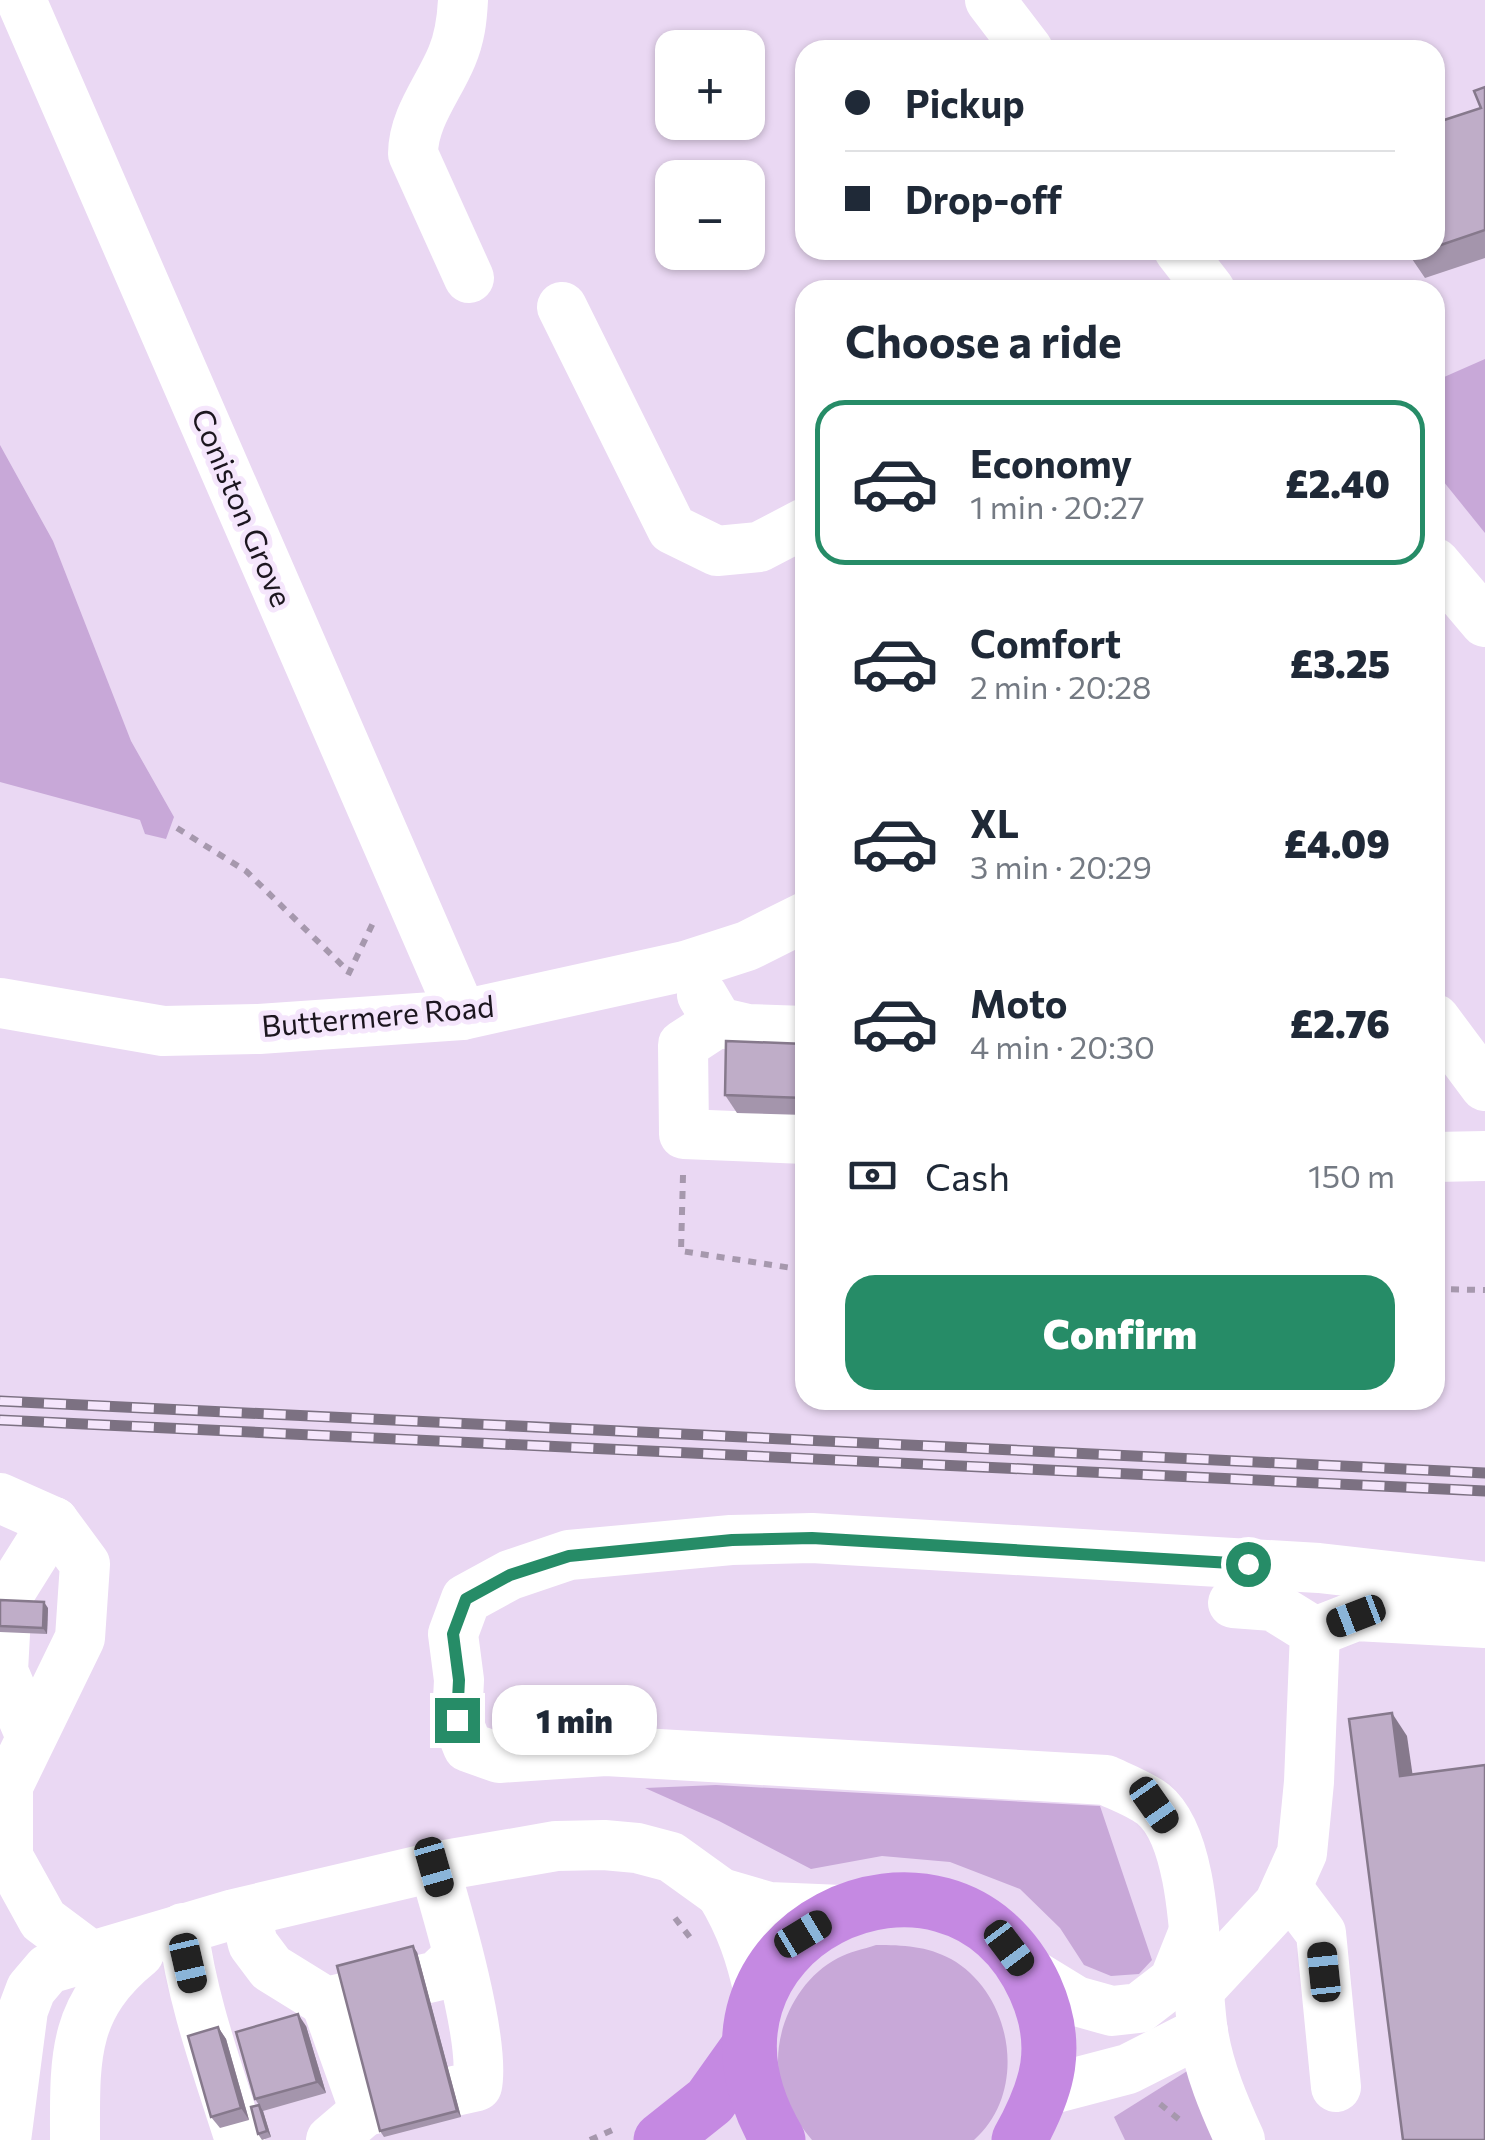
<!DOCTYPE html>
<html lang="en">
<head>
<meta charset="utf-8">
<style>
	body { margin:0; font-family:Commissioner,sans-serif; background:#f2f2f3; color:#1f2937; height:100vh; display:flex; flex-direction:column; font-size:38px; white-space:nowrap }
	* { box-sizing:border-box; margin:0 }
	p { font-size:32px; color:#747a83 }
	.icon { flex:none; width:55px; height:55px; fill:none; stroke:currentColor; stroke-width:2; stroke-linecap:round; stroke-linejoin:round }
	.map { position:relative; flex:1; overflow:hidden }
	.panel { position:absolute; left:795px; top:280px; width:650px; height:1130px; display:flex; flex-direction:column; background:#fff; border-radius:30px; box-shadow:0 2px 8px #0004 }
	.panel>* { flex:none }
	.hud { position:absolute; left:795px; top:40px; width:650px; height:220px; border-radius:30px; box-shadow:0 2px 8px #0004; display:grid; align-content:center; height:220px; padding:0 50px; background:#fff }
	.tools { position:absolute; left:655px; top:30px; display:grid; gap:20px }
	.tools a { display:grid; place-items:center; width:110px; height:110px; border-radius:20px; background:#fff; box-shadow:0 2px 8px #0004; font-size:50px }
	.end { position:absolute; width:45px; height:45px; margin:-22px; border:12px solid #268c67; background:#fff; box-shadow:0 0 0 5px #fff }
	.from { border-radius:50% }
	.bubble { position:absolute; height:70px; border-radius:30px; background:#fff; box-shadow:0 2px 8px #0004; font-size:32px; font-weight:800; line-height:70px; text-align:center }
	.car { position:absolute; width:30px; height:60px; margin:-30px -15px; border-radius:12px; box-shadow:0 0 8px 2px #0007; background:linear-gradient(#222 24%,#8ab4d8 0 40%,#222 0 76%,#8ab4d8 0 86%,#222 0) }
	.hud b { display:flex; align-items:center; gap:35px; height:95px; font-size:38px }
	.hud b+b { border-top:2px solid #e0e1e3 }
	.hud i { width:25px; height:25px; background:#1f2937 }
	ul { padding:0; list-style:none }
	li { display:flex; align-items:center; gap:30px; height:165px; margin:0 20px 15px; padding:0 30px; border:5px solid transparent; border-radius:30px }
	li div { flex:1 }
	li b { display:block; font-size:38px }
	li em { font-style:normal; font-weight:800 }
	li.current { border-color:#268c67 }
	li>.icon { width:90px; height:90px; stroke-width:1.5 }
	h2 { padding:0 50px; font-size:45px; line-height:120px }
	.pay { display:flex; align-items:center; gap:25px; height:110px; padding:0 50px; font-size:38px }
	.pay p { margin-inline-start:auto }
	.primary-button { display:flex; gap:20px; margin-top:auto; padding:20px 50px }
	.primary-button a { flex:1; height:115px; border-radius:30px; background:#268c67; color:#fff; font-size:40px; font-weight:800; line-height:115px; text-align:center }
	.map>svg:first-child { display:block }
</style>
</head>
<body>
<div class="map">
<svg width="1485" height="2140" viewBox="0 0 1485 2140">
	<rect width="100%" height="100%" fill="#ead8f3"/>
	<!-- green -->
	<g fill="#c8a8d8">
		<polygon points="1485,359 1485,533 1435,471 1435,381"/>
		<polygon points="0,445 53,541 131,741 174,817 166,839 145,834 140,820 0,782"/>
		<polygon points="716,1785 1100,1806 1152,1960 1139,1974 1111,1976 1084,1965 1060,1928 1020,1889 950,1862 882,1856 811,1869 719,1821 645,1788"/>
		<path d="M876 1945C903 1945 927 1946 951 1959 1013 1994 1029 2092 974 2140H812C799 2124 786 2107 781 2086 769 2038 794 1981 838 1958 849 1952 864 1949 876 1945Z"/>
		<polygon points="1192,2068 1225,2140 1125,2140 1114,2117"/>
	</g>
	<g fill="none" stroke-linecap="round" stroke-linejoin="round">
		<!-- path -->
		<g stroke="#a698ad" stroke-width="6" stroke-dasharray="8 8" stroke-linecap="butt">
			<polyline points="177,828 246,871 349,972"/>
			<polyline points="348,975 373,923"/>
			<polyline points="683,1175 681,1251 805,1270"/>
			<polyline points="1435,1289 1485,1290"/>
			<polyline points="675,1918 692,1940"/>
			<polyline points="1160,2104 1181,2121"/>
			<polyline points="590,2140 617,2128"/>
		</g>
		<!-- minor -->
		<g stroke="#fff" stroke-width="50">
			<polyline points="21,0 462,1015"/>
			<path d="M463 0C462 20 460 37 452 56 439 88 413 118 413 154L469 278"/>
			<polyline points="990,0 1028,50"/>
			<polyline points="1179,250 1210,290"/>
			<polyline points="562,307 672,529 717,551 759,547 805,523"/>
			<polyline points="1435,563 1485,622"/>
			<polyline points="702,995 718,1022 748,1029 805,1031"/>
			<polyline points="0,1003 163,1031 259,1029 462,1015 685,966 747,946 805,917"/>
			<polyline points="1435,1019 1485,1086"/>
			<polyline points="718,1022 683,1045 684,1134 805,1139"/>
			<polyline points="1435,1157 1485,1156"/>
			<polyline points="0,1498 54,1522 85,1564 80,1638 8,1786 8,1857 43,1920 110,1970"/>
			<polyline points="1315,1632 1356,1616 1485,1623"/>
			<polyline points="31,1737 3,1671 7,1597 54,1522"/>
			<polyline points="1288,1889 1321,1933 1336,2087"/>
			<path d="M721 1893C741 1926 751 1956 759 1993"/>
			<polyline points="245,1912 253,1944 271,1968 326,2002 437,1976 458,1956"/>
			<path d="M183 1928C192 2001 218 2070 240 2140"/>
			<polyline points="1027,1971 1076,2001 1112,2011 1139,2008 1174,1981 1194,1931"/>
			<polyline points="1200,1989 1279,1904 1302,1853 1309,1782 1315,1632 1273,1606 1233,1603"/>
			<path d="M326 2002 365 2111 477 2086C486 2043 448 1914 434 1867"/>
			<polyline points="1044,2091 1128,2069 1203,2031"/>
			<polyline points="6,2140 23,2010 31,1989 48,1969 234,1914 434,1867 556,1846 604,1845 637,1848 671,1857 721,1893 769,1907 842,1910"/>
			<path d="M75 2140C75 2060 71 2008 139 1953"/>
			<polyline points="331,2140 365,2111"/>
			<path d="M1240 2140C1224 2105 1209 2070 1203 2032 1194 1976 1200 1842 1153 1804 1140 1794 1121 1787 1106 1780L606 1751 499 1758 468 1747 457 1720 459 1680 453 1634 466 1599 510 1575 569 1555 731 1540 812 1538 1319 1568 1485 1587"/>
		</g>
		<!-- highway -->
		<g stroke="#c589e2" stroke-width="55">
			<polyline points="661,2140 710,2101 747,2049"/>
			<path d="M778 2140C658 1938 950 1802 1035 1988 1061 2046 1048 2088 1019 2140"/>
		</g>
		<defs>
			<g id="rail">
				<polyline points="0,1401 1485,1473"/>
				<polyline points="0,1420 1485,1491"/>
			</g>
		</defs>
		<!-- rail casing -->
		<use href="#rail" stroke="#7c7182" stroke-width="11"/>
		<!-- rail -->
		<use href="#rail" stroke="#f5e6fc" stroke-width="8" stroke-dasharray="22" stroke-linecap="butt"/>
	</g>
	<!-- wall -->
	<g fill="#a495ac">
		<polygon points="1485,87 1485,258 1425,278 1410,256 1408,250 1435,250 1435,123 1481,108"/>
		<polygon points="805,1044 805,1115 737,1113 725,1095"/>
		<polygon points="1435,1104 1441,1116 1435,1119"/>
		<polygon points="0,1600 48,1608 47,1634 0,1632"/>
		<polygon points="417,1952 461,2117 384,2137 380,2131"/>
		<polygon points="306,2026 326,2093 263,2111 271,2137 262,2140 258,2134 259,2105 255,2099"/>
		<polygon points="218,2027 226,2039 249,2120 220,2128 211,2117"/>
	</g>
	<!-- shaded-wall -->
	<g fill="#86798c">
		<polygon points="44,1602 48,1608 47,1634 43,1628"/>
		<polygon points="1392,1713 1407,1736 1416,1798 1400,1776"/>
		<polygon points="413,1946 417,1952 461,2117 457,2111"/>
		<polygon points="298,2014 306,2026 326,2093 317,2082"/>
		<polygon points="218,2027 226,2039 249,2120 241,2108"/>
		<polygon points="259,2105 263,2111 271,2137 267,2131"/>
	</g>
	<!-- building -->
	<g fill="#bfadc8" stroke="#86798c" stroke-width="2.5">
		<polygon points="1485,87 1485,230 1435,247 1435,123 1481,108 1474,91"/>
		<polygon points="1408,250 1426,250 1410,256"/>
		<polygon points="726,1041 805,1044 805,1098 725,1095"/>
		<polygon points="0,1600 44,1602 43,1628 0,1626"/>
		<polygon points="1392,1713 1400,1776 1485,1765 1485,2140 1403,2140 1349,1719"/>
		<polygon points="413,1946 457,2111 380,2131 337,1966"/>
		<polygon points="298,2014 317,2082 255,2099 236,2032"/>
		<polygon points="218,2027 241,2108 211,2117 188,2036"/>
		<polygon points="259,2105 267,2131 258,2134 251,2107"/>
	</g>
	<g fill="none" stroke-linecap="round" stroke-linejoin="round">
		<!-- route -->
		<polyline stroke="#268c67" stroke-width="12" points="457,1720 459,1680 453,1634 466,1599 510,1575 569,1556 732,1540 812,1538 1248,1564"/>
	</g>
	<g text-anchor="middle" stroke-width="10" stroke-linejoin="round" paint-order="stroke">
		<!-- street labels -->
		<g font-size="30" fill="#1c161f" stroke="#f5e6fc">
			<text transform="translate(241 508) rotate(67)" y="10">Coniston Grove</text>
			<text transform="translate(378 1017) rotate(-5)" y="10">Buttermere Road</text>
		</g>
	</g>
</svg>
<div class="tools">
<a>+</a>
<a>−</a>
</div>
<i class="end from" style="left:1248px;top:1564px"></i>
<i class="end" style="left:457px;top:1720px"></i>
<div class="bubble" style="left:492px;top:1685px;width:165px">1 min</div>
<i class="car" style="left:1356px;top:1616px;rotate:249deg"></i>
<i class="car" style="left:1154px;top:1805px;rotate:145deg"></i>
<i class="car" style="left:434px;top:1867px;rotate:164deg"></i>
<i class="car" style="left:803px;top:1934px;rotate:59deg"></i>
<i class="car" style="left:1009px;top:1948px;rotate:143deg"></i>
<i class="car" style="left:188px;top:1963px;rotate:167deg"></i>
<i class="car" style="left:1324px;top:1972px;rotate:354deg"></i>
<div class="hud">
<b><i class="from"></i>Pickup</b>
<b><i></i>Drop-off</b>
</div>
<section class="panel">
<h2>Choose a ride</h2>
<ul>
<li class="current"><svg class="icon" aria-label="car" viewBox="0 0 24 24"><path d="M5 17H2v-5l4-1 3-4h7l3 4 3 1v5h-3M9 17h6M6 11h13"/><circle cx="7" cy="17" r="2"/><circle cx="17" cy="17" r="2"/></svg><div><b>Economy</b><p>1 min · 20:27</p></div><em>£2.40</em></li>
<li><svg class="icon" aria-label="car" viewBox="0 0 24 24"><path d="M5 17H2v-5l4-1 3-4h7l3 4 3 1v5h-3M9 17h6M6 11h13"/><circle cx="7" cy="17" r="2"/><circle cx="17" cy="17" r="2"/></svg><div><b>Comfort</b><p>2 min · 20:28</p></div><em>£3.25</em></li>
<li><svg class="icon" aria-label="car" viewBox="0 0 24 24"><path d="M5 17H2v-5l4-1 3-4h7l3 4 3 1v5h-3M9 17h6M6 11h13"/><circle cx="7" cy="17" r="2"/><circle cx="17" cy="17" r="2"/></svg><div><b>XL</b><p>3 min · 20:29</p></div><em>£4.09</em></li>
<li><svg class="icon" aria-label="car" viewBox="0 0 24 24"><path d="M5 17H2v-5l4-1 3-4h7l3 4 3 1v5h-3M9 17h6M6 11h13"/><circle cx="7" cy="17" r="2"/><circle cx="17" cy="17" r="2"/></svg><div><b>Moto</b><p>4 min · 20:30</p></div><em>£2.76</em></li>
</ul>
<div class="pay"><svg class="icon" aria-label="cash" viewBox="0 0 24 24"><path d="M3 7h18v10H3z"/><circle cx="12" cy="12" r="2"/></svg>Cash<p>150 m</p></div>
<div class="primary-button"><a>Confirm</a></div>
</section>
</div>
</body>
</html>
